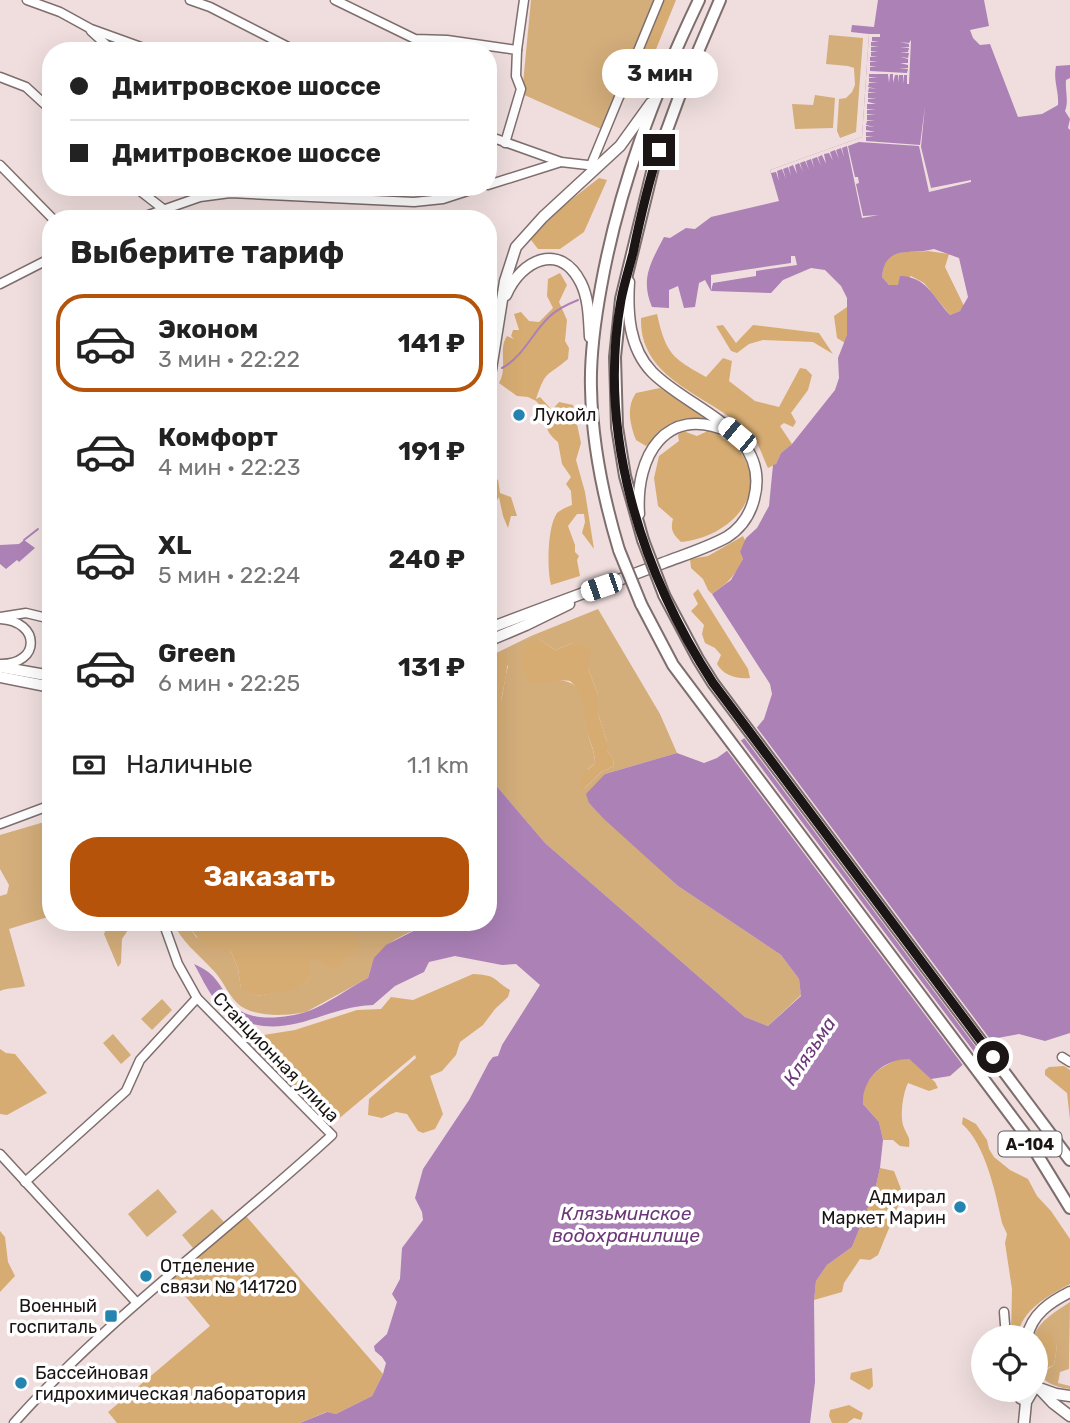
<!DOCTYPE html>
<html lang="ru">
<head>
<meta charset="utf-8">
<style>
	body { margin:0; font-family:Rubik,sans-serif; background:#f2f2f2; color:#222; height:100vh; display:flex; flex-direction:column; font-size:26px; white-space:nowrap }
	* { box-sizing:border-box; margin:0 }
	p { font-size:23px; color:#767676 }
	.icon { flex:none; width:38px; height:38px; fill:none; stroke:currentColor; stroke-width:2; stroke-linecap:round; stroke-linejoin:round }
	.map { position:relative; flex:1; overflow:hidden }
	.side { position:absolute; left:42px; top:210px; width:455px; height:721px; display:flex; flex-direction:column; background:#fff; border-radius:28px; box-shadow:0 7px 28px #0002 }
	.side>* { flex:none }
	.guide { position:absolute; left:42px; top:42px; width:455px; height:154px; border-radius:28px; box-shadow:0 7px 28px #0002; display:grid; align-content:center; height:154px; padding:0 28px; background:#fff }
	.controls { position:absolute; left:971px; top:1325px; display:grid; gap:14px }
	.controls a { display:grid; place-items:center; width:77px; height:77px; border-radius:50%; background:#fff; box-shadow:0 7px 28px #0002; font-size:35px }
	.end { position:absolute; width:32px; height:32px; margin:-16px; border:9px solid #1b1515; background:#fff; box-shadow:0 0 0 4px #fff }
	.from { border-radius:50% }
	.bubble { position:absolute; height:49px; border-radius:24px; background:#fff; box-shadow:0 7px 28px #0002; font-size:23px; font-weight:700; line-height:49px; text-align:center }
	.car { position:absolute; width:21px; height:42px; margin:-21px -10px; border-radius:9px; box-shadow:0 0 5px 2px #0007; background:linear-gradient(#fff 24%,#345 0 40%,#fff 0 76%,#345 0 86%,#fff 0) }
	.guide b { display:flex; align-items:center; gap:24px; height:66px; font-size:26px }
	.guide b+b { border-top:2px solid #e0e0e0 }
	.guide i { width:18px; height:18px; background:#222 }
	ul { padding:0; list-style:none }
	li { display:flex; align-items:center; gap:21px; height:98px; margin:0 14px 10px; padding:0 14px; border:4px solid transparent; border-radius:28px }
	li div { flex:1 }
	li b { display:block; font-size:26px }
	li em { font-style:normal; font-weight:700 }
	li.selected { border-color:#b45309 }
	li>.icon { width:63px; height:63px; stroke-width:1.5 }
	h2 { padding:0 28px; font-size:32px; line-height:84px }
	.pay { display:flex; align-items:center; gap:18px; height:77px; padding:0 28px; font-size:26px }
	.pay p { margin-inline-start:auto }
	.primary-button { display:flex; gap:14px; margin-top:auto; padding:14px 28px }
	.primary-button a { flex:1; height:80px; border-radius:28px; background:#b45309; color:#fff; font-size:28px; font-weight:700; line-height:80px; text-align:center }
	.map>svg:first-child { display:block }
</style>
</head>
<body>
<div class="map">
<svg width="1070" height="1423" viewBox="0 0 1070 1423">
	<rect width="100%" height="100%" fill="#f0dede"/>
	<!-- green -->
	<g fill="#d3ad7a" fill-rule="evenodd">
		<polygon points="531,0 661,0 608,132 522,94"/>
		<polygon points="829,35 863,38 856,132 840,138 837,131 839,99 846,98 852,92 855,85 854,68 848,66 826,64"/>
		<polygon points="815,95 835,98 833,128 795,129 792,104 813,105"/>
		<path d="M598 609 660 714 677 753 605 774 589 803 678 886 781 955 799 979 801 995 768 1026 745 1017 545 843 488 776V727H493C502 708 503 686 508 666L490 658 488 661V657L531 636ZM539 639 555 650 573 643 588 658V668L598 695V714L607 742V751L613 758 614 766 601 772 584 789 588 769 595 763C595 751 589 742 587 730 583 702 587 678 550 680Z"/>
		<path d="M51 820V916L9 929 25 986C16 989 9 987 0 991V896L7 894 9 885 0 869V835Z"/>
		<polygon points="109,922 141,922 140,926 132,924 122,939 121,963 118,967 104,934"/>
		<path d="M173 922H186L196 937 231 951 238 969 241 988 258 996 295 988 310 977 309 958H315L351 929 343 922H431C399 939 378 940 368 978L306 1012C288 1016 252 1018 237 1003 227 993 222 978 211 968 198 954 181 941 173 922Z"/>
		<polygon points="162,999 172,1010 152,1030 141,1019"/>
		<polygon points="113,1034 131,1055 121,1064 103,1043"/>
		<polygon points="158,1189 177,1212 147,1237 128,1214"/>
		<polygon points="212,1209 224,1222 193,1248 182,1235"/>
		<path d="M1070 1302 1069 1369 1060 1372 1058 1383 1070 1386V1389C1052 1387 1036 1379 1036 1360L1046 1370 1054 1365 1057 1346 1052 1337 1038 1336 1036 1341V1337H1033C1040 1320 1055 1312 1070 1302Z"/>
	</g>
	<!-- forest -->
	<g fill="#d6ac72">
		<polygon points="661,0 676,0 637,96 626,97 619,106"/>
		<polygon points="599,178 607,180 584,232 560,249 538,249 531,240 530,236 558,210"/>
		<path d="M928 251 949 254 945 267 964 306 960 311 950 315 924 283 911 276 899 285H889L882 277C886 245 904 254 928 251Z"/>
		<path d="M560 273 567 285 559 302 567 320 565 341 569 348 568 359C547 377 546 369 536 399L540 397 552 410 559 402 573 405 581 443 576 460 585 492 594 549 582 533 585 522 584 514H577L568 526 575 545V552L579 556 577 560 580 576 551 585C547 570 547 527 557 513 560 510 567 507 572 505L571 491 566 484 571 477 562 464 558 442C547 433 545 428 548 414L536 401 528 397 517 396 499 383C508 368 498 349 507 336L514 339 511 336 513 330H519L514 314 521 312 529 321 539 322 553 308 547 296 548 279Z"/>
		<polygon points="847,307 853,322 845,343 837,338 834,316"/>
		<path d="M657 314C666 354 672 358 706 377L723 358 732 361 729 381 755 401 779 407 800 368 806 369 812 375 808 390 791 413 796 422 793 427 784 423 780 426 792 444 781 453 776 464 768 468C763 458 759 443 751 435 715 396 639 383 641 318Z"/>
		<polygon points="723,325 736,343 753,325 819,333 833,354 813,342 763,340 749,344 737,353 731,351 716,326"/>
		<path d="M660 388 707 418 671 423 646 446 636 440C630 424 626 407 636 393Z"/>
		<path d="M712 429 724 439 732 438C737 448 748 461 750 472 757 512 716 539 681 542 673 534 670 530 673 519L658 506 654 478 659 456 679 441 678 435 683 431 697 436Z"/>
		<path d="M498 479 500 493 511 497 517 516H511L508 528 503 516 499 497C490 510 493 520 488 534L490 492Z"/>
		<path d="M743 536 746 542 740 552 743 559C734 577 729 582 712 594L708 590 703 579 691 568 690 559 708 556Z"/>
		<path d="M698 589 748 669 750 678C737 679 724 676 717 664L721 655 715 648 705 643 702 634 704 625 691 611 698 604 693 594Z"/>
		<path d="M539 639 555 650 573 643 591 648 588 668 598 695V714L607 742V751L613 758 614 766 601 772 584 789 579 786 581 776 595 763C595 752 591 745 588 735 582 714 588 697 570 681 556 679 545 684 531 684 517 668 516 645 539 639Z"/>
		<path d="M498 653 507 656C509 681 497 696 502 724L488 727V661Z"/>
		<path d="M186 922H343L356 937 360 946 355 955 346 957 341 966 332 969 315 958H310V977L295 989 258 996 241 989 238 969 231 951C206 949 201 944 186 922Z"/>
		<path d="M473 974C497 975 492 979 510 990L508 997 495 1009 483 1025 460 1042 456 1055 442 1071 430 1076 443 1114 435 1129 423 1133 418 1131 407 1114 396 1112 382 1118 368 1115 369 1099 416 1058 415 1055 330 1126 245 1038 295 1030 357 1010 381 1009 391 997 413 1000Z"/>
		<polygon points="0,1049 6,1053 15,1054 47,1093 7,1115 0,1114"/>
		<path d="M899 1059H909L935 1082 938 1088 929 1091 908 1083C903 1093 900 1114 903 1125 906 1135 911 1136 909 1147L900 1146 893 1140H883L879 1122 863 1104C862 1080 877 1068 899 1059Z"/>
		<polygon points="1064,1066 1070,1070 1070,1120 1067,1093 1045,1075 1045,1070 1049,1067"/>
		<path d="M963 1117 976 1124 987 1140 989 1149 994 1157 1010 1170 1028 1179 1037 1196 1051 1211 1070 1239V1284C1048 1296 1022 1309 1017 1337H1011V1335L1012 1289 1005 1243 1007 1234 1002 1223C996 1194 985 1143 962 1124Z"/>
		<polygon points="880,1168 894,1171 901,1189 901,1199 878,1255 870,1260 860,1259 844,1283 842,1292 814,1300 816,1281 827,1265 852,1247 875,1190"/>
		<polygon points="246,1216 383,1374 372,1396 336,1414 326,1412 300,1423 117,1423 108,1412 210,1326 171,1279"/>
		<polygon points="0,1231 5,1237 8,1262 15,1276 0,1292"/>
		<path d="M1047 1331 1051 1333 1057 1346 1054 1365 1041 1371C1035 1363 1034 1346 1038 1336Z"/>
		<polygon points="872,1368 873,1386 869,1390 850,1379 851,1373"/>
		<polygon points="849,1405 863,1413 861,1420 854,1418 847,1423 832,1423 829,1416 830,1410"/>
	</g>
	<!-- water -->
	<g fill="#ab81b6" fill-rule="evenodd">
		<path d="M878 0H984L989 26 970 30 973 38 980 45 990 44 1018 117 1042 114 1058 105C1059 90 1053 81 1056 66L1070 65V78L1066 80C1065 91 1069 101 1065 111L1070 119 1068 128 1070 130V1033L1045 1041 1019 1034 992 1039 950 1076 931 1079 909 1059C884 1059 862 1078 863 1104L879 1122 883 1140 880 1168 875 1190 852 1247 827 1265 816 1281 814 1301 815 1382 810 1423H300L327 1412 336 1414 372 1396 383 1374 386 1363 382 1357 375 1351 374 1346 387 1334 397 1302 392 1294 400 1279 402 1248 423 1220 422 1212 415 1198 423 1169 469 1100 489 1062 493 1057 498 1056 502 1045 540 985 516 964 502 965 455 956 429 962 424 972 395 986 373 1005C328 1006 292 1038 246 1022 233 1018 224 1012 216 1001 207 990 201 976 194 964 218 974 219 987 234 1005 248 1023 287 1018 306 1012 326 1005 349 988 368 978L374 958 386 945 431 922H488V776L545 843 745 1017 768 1026 801 996 799 979 781 955 678 886 604 819 589 803 586 794 605 774 677 753 704 763 717 758 754 731 764 719 772 694 770 684 712 594 731 580 743 559 740 552 746 538 757 528 769 506 773 465 776 464 781 453 792 444 835 390 839 378 838 358 847 335V298L841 286 825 270 811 268 783 280 771 293 711 291 705 280 699 283 695 307 684 308 678 286 669 290V308L652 307C640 279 651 262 664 237L670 238 686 228 695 229 711 217 779 201 770 170 862 137 869 34 851 32 852 25 874 27ZM934 249 959 258 968 297 960 311 950 315C934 298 926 276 900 276L898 285H889L882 277C886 243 909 256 934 249Z"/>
		<polygon points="24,540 35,548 19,562 17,560 6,569 0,564 0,545 19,544"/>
	</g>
	<!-- pier -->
	<g fill="#f0dede">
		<polygon points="869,34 880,34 880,37 872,37 872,41 879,42 871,42 871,46 879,46 871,47 871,51 878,52 871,52 871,56 878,56 870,57 870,61 878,61 870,62 870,66 877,66 870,67 870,71 907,73 908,69 899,69 908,68 908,65 900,63 908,63 908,59 900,57 908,58 909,53 900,53 908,52 909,48 900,48 909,47 909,44 900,42 909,43 911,40 909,84 907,84 907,75 904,75 903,84 903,75 899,75 898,83 898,75 895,75 893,83 893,74 890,74 889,83 888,74 869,74 869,77 878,78 869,78 869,82 878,82 869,83 868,87 877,89 869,88 868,92 877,92 868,93 868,98 877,98 868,99 868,102 876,104 867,104 867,109 876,109 867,110 867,114 876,114 867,115 867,120 875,121 867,121 866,125 875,127 866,126 866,130 875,132 866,132 866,136 874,136 866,137 866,141 920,145 925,106 921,147 931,188 971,180 971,182 929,192 919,146 859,142 848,146 855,177 858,177 859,183 856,184 863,216 879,215 862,218 847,146 842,148 844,157 841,148 836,150 839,159 835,150 830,152 833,161 829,153 824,154 826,164 822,155 818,157 821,166 817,157 812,159 814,168 811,159 806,161 809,170 805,161 800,163 803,172 799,163 795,165 797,174 793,165 789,167 791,176 788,167 783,169 786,179 782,169 777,171 779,181 776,172 771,173 770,170 862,137"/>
		<polygon points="791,256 795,256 797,265 756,271 756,276 713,283 711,291 711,275 791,263"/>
		<polygon points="755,725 993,1043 981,1054 742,735"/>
		<polygon points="739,738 978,1057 965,1068 725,748"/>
	</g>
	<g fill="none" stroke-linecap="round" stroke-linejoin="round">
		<!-- stream -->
		<g stroke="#ab81b6" stroke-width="2">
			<path d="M502 368C523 357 532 333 549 317 557 309 568 304 578 300"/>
			<polyline points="24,540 38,529"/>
		</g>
		<defs>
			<g id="minor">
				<polyline points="27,0 60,12 91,29 152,51"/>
				<polyline points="190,0 210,7 296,51"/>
				<polyline points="335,0 415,39 447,40 517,50 516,76 521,89 505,143"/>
				<polyline points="91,31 113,51"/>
				<polyline points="517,50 524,0"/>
				<polyline points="0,77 26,87 51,110"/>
				<polyline points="488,136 561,162 596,166"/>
				<polyline points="0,165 53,219"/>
				<polyline points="591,165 659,0"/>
				<polyline points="488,185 561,162"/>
				<polyline points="135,187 162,208"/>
				<polyline points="137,219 200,197 230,193 414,202 443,199 480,187"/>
				<polyline points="0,284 51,258"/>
				<polyline points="0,617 26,613 51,619"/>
				<path d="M0 619C41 621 41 665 0 664"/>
				<polyline points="0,824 51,805"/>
				<polyline points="1062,1057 1070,1062"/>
				<polyline points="0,1154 137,1303"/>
				<polyline points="25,1182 126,1091 140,1060 197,998"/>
				<polyline points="1004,1312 1006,1337"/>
				<polyline points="1015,1390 1020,1399 1026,1402"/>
				<path d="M14 1423C109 1316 227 1232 332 1135L197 998 178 964 163 922"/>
			</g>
			<g id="major">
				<path d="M506 295C521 260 560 241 581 283 589 299 589 320 590 337"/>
				<polyline points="488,388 505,281 516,247 543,217 620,146 651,103"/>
				<path d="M639 514C635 457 665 403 730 432"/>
				<path d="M488 629C546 606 605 586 663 563 684 555 707 548 727 537 741 528 750 515 754 499 772 431 689 410 652 372 629 348 627 313 629 282"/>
				<polyline points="488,641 526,625 569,604"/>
				<polyline points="0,667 51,676"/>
				<polyline points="0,677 51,687"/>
				<path d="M1027 1337C1032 1314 1050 1302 1070 1292"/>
				<polyline points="1036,1385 1053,1403 1070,1416"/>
				<polyline points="1042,1389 1056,1394 1070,1396"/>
				<polyline points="1024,1423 1026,1402 1033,1390"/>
			</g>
			<g id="highway">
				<polyline points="643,540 625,476 617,427 615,357 621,299 653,168 682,89 720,0"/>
				<path d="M619 550C603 497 592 443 591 388 590 354 595 320 601 287 619 186 655 92 699 0"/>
				<polyline points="664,595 698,659 713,683 1070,1160"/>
				<polyline points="641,604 673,665 1024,1133 1070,1208"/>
			</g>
		</defs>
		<!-- minor casing -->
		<use href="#minor" stroke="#7e6e6e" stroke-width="11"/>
		<!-- major casing -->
		<use href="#major" stroke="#7e6e6e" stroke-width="13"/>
		<!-- highway casing -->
		<use href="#highway" stroke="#7e6e6e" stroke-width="14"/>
		<!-- minor -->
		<use href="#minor" stroke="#fff" stroke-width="8"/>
		<!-- major -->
		<use href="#major" stroke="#fff" stroke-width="10"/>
		<!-- highway -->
		<use href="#highway" stroke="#fff" stroke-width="10"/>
		<defs>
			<g id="highway-bridge">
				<polyline points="643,540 664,595"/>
				<polyline points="619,550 641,604"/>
			</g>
		</defs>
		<!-- highway-bridge casing -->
		<use href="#highway-bridge" stroke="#7e6e6e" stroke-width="14" stroke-linecap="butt"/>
		<!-- highway-bridge -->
		<use href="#highway-bridge" stroke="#fff" stroke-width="10"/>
	</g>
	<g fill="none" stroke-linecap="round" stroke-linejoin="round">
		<!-- route -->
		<path stroke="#1b1515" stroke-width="9" d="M659 150C648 184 640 219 633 253 629 269 624 284 621 300 597 433 641 572 713 683L993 1057"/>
	</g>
	<!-- markers -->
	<g fill="#2485b0" stroke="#fff" stroke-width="2.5">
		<circle cx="519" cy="415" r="7"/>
		<circle cx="960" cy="1207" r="7"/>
		<circle cx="146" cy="1276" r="7"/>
		<rect x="104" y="1309" width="14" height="14" rx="3.5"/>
		<circle cx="21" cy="1383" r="7"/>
	</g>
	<g text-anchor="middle" stroke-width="7" stroke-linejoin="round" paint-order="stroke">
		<!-- shield labels -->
		<rect fill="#fff" stroke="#5f5b5b" stroke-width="2" x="998.5" y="1131.5" width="63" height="25" rx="5"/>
		<g font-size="16" font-weight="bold" fill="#1b1515">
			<text x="1030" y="1150">А-104</text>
		</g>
		<!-- poi labels -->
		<g font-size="18" fill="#1b1515" stroke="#fff" text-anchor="start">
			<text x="533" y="421">Лукойл</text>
			<text x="946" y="1203" text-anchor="end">Адмирал<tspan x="946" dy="21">Маркет Марин</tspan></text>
			<text x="160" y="1272">Отделение<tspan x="160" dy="21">связи № 141720</tspan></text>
			<text x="97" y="1312" text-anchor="end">Военный<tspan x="97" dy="21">госпиталь</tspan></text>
			<text x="35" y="1379">Бассейновая<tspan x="35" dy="21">гидрохимическая лаборатория</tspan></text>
		</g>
		<!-- street labels -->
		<g font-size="18" fill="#1b1515" stroke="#fff">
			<text transform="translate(276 1057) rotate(46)" y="6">Станционная улица</text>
		</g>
		<!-- water labels -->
		<g font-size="19" font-style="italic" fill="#6d387a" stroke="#fff">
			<text transform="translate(809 1051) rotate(-56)" y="7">Клязьма</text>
			<text x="626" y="1220">Клязьминское<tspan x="626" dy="22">водохранилище</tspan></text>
		</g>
	</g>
</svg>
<div class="controls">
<a><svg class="icon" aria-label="locate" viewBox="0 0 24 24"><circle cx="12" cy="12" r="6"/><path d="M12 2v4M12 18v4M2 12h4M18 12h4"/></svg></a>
</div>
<i class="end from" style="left:993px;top:1057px"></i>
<i class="end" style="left:659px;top:150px"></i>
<div class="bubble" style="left:602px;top:49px;width:116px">3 мин</div>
<i class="car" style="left:737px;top:435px;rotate:310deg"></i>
<i class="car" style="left:601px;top:587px;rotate:251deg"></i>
<div class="guide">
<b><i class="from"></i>Дмитровское шоссе</b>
<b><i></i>Дмитровское шоссе</b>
</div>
<section class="side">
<h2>Выберите тариф</h2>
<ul>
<li class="selected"><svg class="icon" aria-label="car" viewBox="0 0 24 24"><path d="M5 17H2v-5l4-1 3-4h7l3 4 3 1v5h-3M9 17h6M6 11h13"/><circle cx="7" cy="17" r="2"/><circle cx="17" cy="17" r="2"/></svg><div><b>Эконом</b><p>3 мин · 22:22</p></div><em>141 ₽</em></li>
<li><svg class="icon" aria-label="car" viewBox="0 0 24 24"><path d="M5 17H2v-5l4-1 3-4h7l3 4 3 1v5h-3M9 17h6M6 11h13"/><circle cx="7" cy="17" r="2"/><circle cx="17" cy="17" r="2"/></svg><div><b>Комфорт</b><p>4 мин · 22:23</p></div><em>191 ₽</em></li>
<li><svg class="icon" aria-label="car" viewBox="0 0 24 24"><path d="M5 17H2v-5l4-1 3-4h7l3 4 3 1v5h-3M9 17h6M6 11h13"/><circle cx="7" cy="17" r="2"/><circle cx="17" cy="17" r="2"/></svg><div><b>XL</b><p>5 мин · 22:24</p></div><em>240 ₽</em></li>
<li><svg class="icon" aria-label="car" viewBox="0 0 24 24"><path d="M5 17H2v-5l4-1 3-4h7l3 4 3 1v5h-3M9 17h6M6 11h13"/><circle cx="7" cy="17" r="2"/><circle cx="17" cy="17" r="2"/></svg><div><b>Green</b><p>6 мин · 22:25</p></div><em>131 ₽</em></li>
</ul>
<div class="pay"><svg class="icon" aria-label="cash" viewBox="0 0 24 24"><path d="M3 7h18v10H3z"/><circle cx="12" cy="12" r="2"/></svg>Наличные<p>1.1 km</p></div>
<div class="primary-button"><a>Заказать</a></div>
</section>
</div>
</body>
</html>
